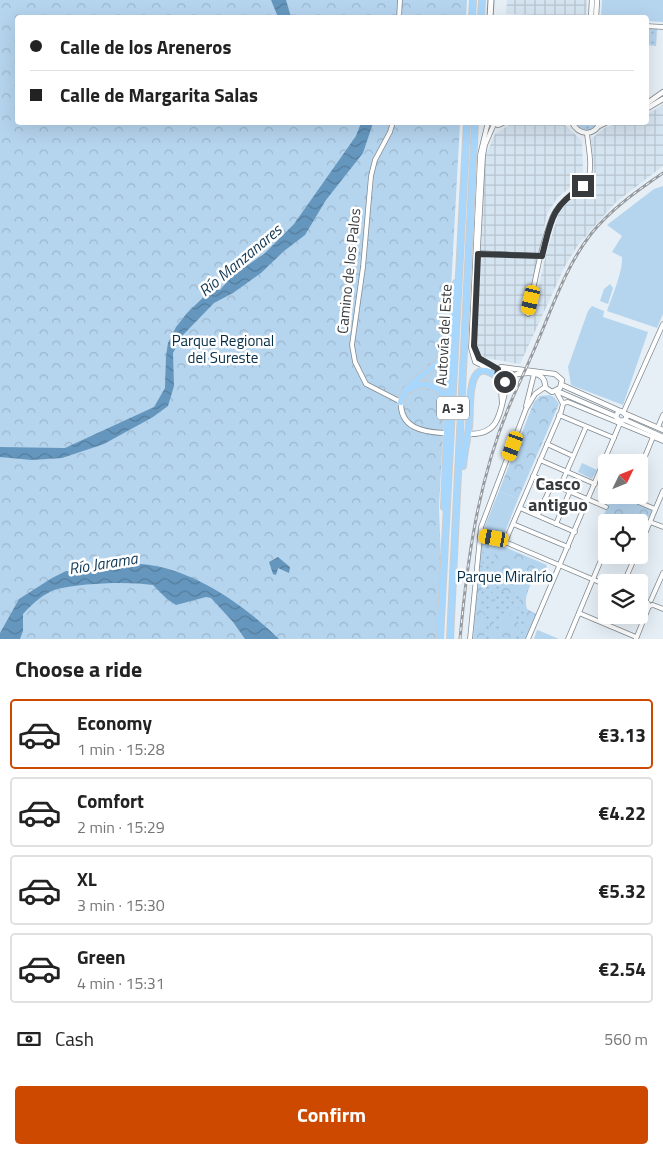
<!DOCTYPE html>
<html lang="en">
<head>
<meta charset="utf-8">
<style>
	body { margin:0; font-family:"Titillium Web",sans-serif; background:#f6f6f6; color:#222; height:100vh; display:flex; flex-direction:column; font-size:19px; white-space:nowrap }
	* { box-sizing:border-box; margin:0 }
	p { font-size:16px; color:#767676 }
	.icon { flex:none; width:28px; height:28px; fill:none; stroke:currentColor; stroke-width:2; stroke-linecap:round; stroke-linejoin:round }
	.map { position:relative; height:639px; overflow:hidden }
	.panel { display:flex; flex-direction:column; background:#fff; flex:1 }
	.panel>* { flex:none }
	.top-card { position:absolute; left:15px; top:15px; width:634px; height:110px; border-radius:5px; box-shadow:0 5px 20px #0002; display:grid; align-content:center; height:110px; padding:0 15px; background:#fff }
	.needle { width:32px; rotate:47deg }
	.tools { position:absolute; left:598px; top:454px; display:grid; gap:10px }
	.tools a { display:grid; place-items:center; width:50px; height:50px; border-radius:5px; background:#fff; box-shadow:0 5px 20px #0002; font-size:25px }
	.end { position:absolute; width:22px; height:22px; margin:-11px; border:6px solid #383b3e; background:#fff; box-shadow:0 0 0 2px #fff }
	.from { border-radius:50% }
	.car { position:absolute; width:15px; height:30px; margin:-15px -8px; border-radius:6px; box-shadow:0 0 4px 1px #0007; background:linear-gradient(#f5c518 24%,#345 0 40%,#f5c518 0 76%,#345 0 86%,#f5c518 0) }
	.top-card b { display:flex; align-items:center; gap:18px; height:48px; font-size:19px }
	.top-card b+b { border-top:1px solid #e0e0e0 }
	.top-card i { width:12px; height:12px; background:#222 }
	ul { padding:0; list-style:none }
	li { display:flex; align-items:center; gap:15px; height:70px; margin:0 10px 8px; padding:0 5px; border:2px solid #e0e0e0; border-radius:5px }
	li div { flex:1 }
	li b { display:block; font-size:19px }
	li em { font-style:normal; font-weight:700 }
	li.on { border-color:#ce4900 }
	li>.icon { width:45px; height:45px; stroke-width:1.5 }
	h2 { padding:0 15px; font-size:22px; line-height:60px }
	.pay { display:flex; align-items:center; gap:12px; height:55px; padding:0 15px; font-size:19px }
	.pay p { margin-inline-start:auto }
	.cta { display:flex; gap:10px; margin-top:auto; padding:10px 15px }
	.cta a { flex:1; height:58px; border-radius:5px; background:#ce4900; color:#fff; font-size:20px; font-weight:700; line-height:58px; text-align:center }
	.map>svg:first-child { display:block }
</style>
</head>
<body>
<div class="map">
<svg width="663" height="639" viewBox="0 0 663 639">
	<defs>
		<pattern id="industrial-grid" width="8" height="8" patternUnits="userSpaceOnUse" patternTransform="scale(1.25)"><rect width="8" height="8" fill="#d5e4f1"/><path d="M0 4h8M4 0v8" fill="none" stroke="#b8c4d0"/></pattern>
		<pattern id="park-crowns" width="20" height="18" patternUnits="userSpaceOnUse" patternTransform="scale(1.25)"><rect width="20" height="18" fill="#b5d4ee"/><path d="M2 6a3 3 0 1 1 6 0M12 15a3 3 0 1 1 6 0" fill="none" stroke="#9cb7cd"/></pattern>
		<pattern id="garden-dots" width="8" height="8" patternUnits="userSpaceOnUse" patternTransform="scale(1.25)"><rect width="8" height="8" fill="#b5d4ee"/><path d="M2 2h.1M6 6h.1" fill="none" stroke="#9cb7cd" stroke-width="1.8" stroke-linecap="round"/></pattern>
		<pattern id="water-waves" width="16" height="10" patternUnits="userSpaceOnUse" patternTransform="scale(1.25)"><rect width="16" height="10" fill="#6597be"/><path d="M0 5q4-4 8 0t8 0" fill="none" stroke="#547c9c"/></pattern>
	</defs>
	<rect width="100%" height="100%" fill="#e6eff6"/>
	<!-- industrial -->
	<g fill="url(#industrial-grid)">
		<polygon points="507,0 587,0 586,17 506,14"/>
		<polygon points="663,105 663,166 615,203 578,245 565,266 520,364 486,358 479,352 476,342 485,157 495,134 512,123 548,123 565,125 582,141 583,172 580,180 558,197 547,214 526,316 530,314 537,295 545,258 559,212 569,201 587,188 594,175 591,139 606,127 621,123 646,122 646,115"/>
	</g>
	<!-- grass -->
	<g fill="#b5d4ee">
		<polygon points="602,0 663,0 663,22 646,21 646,18 601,17"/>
		<path d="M663 186V314L657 328 607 311C612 297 623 271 622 257L612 252 622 236 607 225 654 189Z"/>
		<polygon points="610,284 613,288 608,304 600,301 604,289"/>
		<polygon points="592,306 604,311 603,317 648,332 623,405 571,385 568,367 588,311"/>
		<polygon points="582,463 597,470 592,479 578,472"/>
		<polygon points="499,491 518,499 503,537 484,528"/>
		<polygon points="537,630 540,631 559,639 534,639"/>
	</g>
	<!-- park -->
	<g fill="url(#park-crowns)">
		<polygon points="0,0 467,0 466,18 18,18 18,122 460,123 439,507 444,639 0,639"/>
		<polygon points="549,395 554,397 559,404 518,499 499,491 534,402 540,396"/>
		<polygon points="613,495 652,510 643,530 639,529 639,522 625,522 604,514"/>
		<path d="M485 541 495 543 547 565 545 575 537 573C531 583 523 597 527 609L536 614 525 639H473L481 543Z"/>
	</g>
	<!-- garden -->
	<g fill="url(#garden-dots)">
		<polygon points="646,29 657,29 656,46 646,45"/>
		<path d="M575 123H598C592 133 581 133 575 123Z"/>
		<polygon points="485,541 506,547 504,551 494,545 490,549 487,548 486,551 495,555 489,639 484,639 485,614 481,611 483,542"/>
		<polygon points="496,583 502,585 500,590 512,595 515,590 522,597 509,616 504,617 499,622 499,631 504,639 499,637 493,630"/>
		<polygon points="520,605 528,621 520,639 508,639 519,631 518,621 512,616"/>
	</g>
	<!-- water -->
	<g fill="url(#water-waves)">
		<polygon points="271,0 286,0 291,17 278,17"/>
		<polygon points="361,123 373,123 363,153 326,200 305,235 284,251 261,273 233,293 214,303 183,335 173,353 174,386 168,406 153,417 104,444 62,458 32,460 0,457 0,447 65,448 154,407 165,388 166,356 168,343 176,327 187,313 212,289 220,290 233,275 264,254 294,224 356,136"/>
		<polygon points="278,557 290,567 289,573 278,568 276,575 273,574 269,562"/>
		<path d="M141 564C192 568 243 604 279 639H245L233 622 211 598 206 597 176 605 167 599 153 585C128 581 82 583 57 589 44 593 32 604 23 614V631L20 639H0V633L19 599 52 578 66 571 82 572Z"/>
	</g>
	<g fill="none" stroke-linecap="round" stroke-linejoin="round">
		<defs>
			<g id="minor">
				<polyline points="399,18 400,0"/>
				<polyline points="646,26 663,27"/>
				<polyline points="393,122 390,132 375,160 371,176 363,267 352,345 355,362 366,384 401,402"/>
				<polyline points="488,122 480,155 471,348 475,362 489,369"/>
				<polyline points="478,253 542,256"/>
				<polyline points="477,267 483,156 485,145 494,124"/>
				<path d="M528 314C535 283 540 248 552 218 560 197 582 193 588 179 593 166 588 146 587 133"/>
				<path d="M474 332C473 355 476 360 498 369"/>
				<polyline points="563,403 568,402 663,441"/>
				<polyline points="526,406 534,374"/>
				<polyline points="624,411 663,324"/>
				<polyline points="559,415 614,438"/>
				<polyline points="658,427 663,415"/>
				<polyline points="547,444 573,456"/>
				<polyline points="540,460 595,484"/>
				<polyline points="639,471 653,437"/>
				<polyline points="533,476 606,507"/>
				<polyline points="560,487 586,427"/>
				<polyline points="622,495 655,509"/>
				<polyline points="545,499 563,507"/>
				<polyline points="520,508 575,532"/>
				<polyline points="538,515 552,484"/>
				<polyline points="604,517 616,522"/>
				<polyline points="650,522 663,527"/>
				<polyline points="513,524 568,547"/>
				<polyline points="556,524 570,491"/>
				<polyline points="480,536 505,542 606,585"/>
				<polyline points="505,542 561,412 563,404 556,391"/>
				<polyline points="639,548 663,491"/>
				<polyline points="624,582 636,555"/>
				<polyline points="639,599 647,602 649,606 653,605 663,609"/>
				<polyline points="651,600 663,573"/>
				<polyline points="579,613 636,637"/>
				<polyline points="470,639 481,527 526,409 535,394 545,387"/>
				<polyline points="528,639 621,421"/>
				<polyline points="568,639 606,548"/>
				<polyline points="636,639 649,606"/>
			</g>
			<g id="tertiary">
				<polyline points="591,18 592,0"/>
				<polyline points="596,18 597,0"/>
				<polyline points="646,104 663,92"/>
				<polyline points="646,109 663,99"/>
				<polyline points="492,122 498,125 505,122"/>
				<path d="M572 122C578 136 595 137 600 122"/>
				<polyline points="599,126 607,122"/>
				<polyline points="562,385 620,411"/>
				<polyline points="557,391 615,416 620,421 625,420 627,416 621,411 618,412 616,417"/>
				<path d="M401 402C400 428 423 432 443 433"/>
				<polyline points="626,414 663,430"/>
				<polyline points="625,420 663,437"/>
				<path d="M471 434C507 434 498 399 511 376 519 373 539 370 544 380 545 383 545 386 546 388L552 392 560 388 562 380 555 374 501 367 496 374 501 386 502 402"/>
			</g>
			<polyline id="secondary" points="490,18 491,0"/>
			<g id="motorway">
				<polyline points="472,18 473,0"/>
				<polyline points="481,18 482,0"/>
				<path d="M410 389C425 379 443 387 447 404"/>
				<path d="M401 402C405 378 441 371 448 345"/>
				<path d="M463 466C464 453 467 440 469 427 471 411 465 353 496 376"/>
				<polyline points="444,507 451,335 456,283"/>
				<polyline points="440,639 467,122"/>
				<polyline points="450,639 475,122"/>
			</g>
		</defs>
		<!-- minor casing -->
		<use href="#minor" stroke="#818a90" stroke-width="5.5"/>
		<!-- tertiary casing -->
		<use href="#tertiary" stroke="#818a90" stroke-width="6"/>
		<!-- secondary casing -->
		<use href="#secondary" stroke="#818a90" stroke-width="7"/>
		<!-- motorway casing -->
		<use href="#motorway" stroke="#cbcccd" stroke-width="8"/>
		<!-- minor -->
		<use href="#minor" stroke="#fff" stroke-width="4"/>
		<!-- tertiary -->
		<use href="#tertiary" stroke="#fff" stroke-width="4.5"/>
		<!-- secondary -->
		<use href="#secondary" stroke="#fff" stroke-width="5"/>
		<!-- motorway -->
		<use href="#motorway" stroke="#a8d7fd" stroke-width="6"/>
		<defs>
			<path id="rail" d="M460 639C467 561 478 482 508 409 517 387 528 365 537 343 553 306 566 266 591 234 611 209 637 191 663 173"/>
		</defs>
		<!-- rail casing -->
		<use href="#rail" stroke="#959ba0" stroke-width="3"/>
		<!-- rail -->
		<use href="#rail" stroke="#fff" stroke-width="1" stroke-dasharray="4" stroke-linecap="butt"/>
	</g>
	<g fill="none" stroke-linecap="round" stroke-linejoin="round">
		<!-- route -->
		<path stroke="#383b3e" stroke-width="6" d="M505 382 497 378 498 369 479 358 474 346 478 254 542 256C551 220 551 207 583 186"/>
	</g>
	<g text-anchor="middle" stroke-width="5" stroke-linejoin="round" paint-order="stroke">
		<!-- shield labels -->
		<rect fill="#fff" stroke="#747678" stroke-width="1" x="437" y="396.5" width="32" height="23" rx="4"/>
		<g font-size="14" font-weight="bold" fill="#383b3e">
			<text x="453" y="413">A-3</text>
		</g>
		<!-- street labels -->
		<g font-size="15" fill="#383b3e" stroke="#fff">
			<text transform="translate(349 271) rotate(-84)" y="5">Camino de los Palos</text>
			<text transform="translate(444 335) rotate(-87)" y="5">Autovía del Este</text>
		</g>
		<!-- park labels -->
		<g font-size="15" fill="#042e48" stroke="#fff">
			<text x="223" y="346">Parque Regional<tspan x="223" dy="17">del Sureste</tspan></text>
			<text x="505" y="582">Parque Miralrío</text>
		</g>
		<!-- water labels -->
		<g font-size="16" font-style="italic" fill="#133a56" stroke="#fff">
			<text transform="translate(240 260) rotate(-40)" y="6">Río Manzanares</text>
			<text transform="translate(103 563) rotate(-9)" y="6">Río Jarama</text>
		</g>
		<!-- quarter labels -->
		<g font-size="18" font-weight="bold" fill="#383b3e" stroke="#fff">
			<text x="558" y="490">Casco<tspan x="558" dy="21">antiguo</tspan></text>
		</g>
	</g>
</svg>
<div class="tools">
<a><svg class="needle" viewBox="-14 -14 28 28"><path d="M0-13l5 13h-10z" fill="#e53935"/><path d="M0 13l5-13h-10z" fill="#767676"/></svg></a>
<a><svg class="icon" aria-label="locate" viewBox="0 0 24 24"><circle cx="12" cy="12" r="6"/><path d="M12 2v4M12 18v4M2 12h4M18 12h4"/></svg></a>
<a><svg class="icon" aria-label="layers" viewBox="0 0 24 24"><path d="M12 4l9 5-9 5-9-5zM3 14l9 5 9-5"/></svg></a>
</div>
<i class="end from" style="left:505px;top:382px"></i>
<i class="end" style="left:583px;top:186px"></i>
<i class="car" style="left:531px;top:300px;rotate:193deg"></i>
<i class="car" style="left:513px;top:446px;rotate:200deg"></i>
<i class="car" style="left:494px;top:538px;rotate:280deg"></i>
<div class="top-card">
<b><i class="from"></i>Calle de los Areneros</b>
<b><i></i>Calle de Margarita Salas</b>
</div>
</div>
<section class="panel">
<h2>Choose a ride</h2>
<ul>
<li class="on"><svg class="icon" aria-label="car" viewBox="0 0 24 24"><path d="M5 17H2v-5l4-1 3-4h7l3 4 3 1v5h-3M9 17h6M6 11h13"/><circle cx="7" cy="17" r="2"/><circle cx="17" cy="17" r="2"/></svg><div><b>Economy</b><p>1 min · 15:28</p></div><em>€3.13</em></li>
<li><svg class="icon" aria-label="car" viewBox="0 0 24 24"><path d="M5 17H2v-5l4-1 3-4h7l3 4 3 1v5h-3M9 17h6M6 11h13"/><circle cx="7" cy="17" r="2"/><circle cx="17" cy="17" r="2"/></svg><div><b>Comfort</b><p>2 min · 15:29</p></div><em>€4.22</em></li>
<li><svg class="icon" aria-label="car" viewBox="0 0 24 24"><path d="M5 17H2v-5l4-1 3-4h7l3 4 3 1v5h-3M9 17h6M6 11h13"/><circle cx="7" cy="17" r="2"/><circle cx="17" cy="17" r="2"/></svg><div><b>XL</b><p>3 min · 15:30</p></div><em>€5.32</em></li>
<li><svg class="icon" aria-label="car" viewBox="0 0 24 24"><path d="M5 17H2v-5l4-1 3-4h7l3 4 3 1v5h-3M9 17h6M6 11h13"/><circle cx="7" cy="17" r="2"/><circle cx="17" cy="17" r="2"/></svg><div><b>Green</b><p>4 min · 15:31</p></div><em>€2.54</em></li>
</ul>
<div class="pay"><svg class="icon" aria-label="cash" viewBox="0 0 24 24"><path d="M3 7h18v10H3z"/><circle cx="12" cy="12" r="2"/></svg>Cash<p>560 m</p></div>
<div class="cta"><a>Confirm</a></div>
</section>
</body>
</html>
